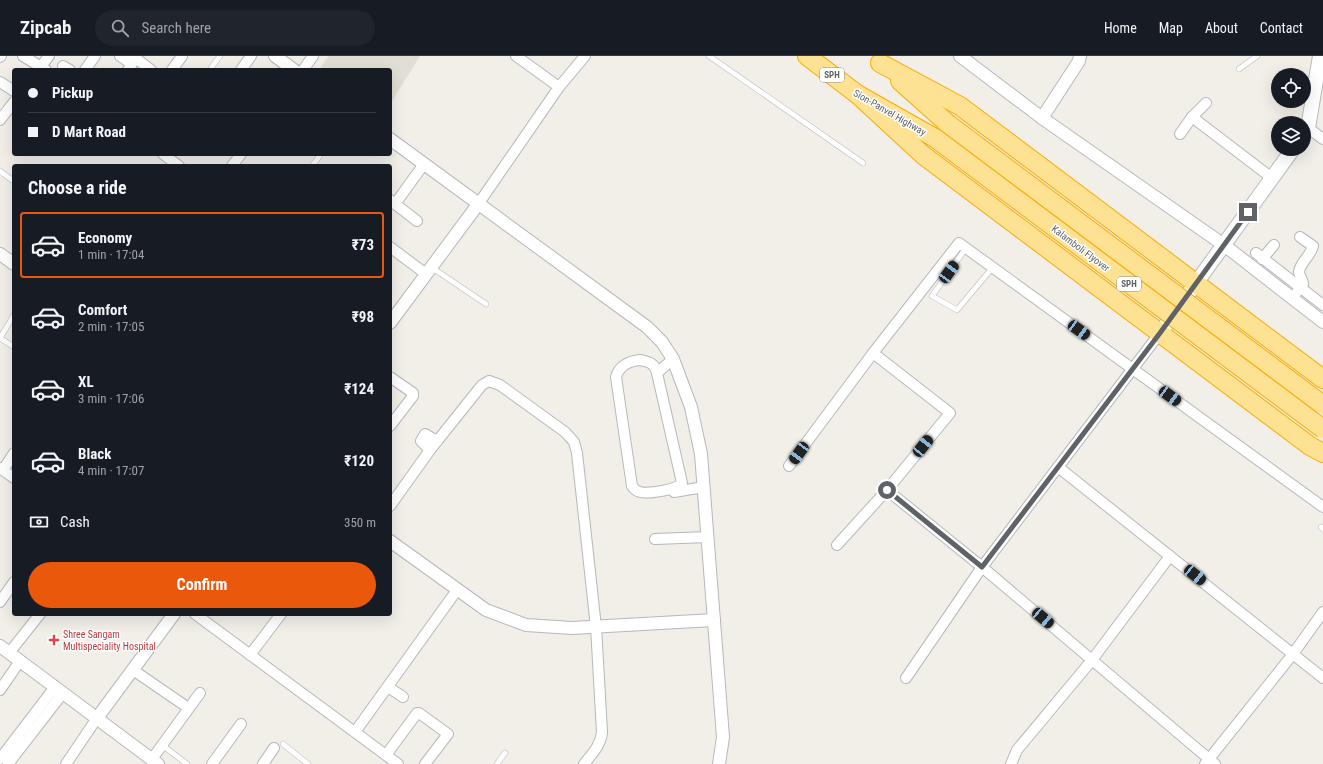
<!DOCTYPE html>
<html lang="en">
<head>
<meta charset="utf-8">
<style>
	body { margin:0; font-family:"Roboto Condensed",sans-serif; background:#20242c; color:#f1f3f6; height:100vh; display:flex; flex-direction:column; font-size:15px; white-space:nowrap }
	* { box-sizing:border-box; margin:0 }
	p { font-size:13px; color:#9ea1a6 }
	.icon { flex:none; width:22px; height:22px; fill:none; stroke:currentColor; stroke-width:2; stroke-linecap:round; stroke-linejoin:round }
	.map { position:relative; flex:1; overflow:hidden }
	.panel { position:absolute; left:12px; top:108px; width:380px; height:452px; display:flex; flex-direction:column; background:#171b24; border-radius:4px; box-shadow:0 4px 16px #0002 }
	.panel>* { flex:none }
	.banner { position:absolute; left:12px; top:12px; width:380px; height:88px; border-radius:4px; box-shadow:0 4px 16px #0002; display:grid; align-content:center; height:88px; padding:0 16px; background:#171b24 }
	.controls { position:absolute; left:1271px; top:12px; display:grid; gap:8px }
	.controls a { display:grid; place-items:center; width:40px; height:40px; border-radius:50%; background:#171b24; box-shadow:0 4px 16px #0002; font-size:20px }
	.end { position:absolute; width:18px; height:18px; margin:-9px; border:5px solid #5f6368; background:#fff; box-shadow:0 0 0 2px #fff }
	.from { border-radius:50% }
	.car { position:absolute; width:12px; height:24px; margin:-12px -6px; border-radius:5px; box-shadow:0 0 3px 1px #0007; background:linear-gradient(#222 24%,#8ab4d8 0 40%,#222 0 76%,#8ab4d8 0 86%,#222 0) }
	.banner b { display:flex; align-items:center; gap:14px; height:38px; font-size:15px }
	.banner b+b { border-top:1px solid #363941 }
	.banner i { width:10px; height:10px; background:#f1f3f6 }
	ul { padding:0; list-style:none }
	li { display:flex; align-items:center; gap:12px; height:66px; margin:0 8px 6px; padding:0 8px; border:2px solid transparent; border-radius:4px }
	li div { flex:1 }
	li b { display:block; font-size:15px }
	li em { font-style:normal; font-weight:700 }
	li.active { border-color:#ea580c }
	li>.icon { width:36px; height:36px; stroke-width:1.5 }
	h2 { padding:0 16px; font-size:18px; line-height:48px }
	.pay { display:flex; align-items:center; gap:10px; height:44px; padding:0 16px; font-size:15px }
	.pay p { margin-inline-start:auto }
	.cta { display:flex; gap:8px; margin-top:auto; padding:8px 16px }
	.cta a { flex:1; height:46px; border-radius:24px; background:#ea580c; color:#fff; font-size:16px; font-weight:700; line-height:46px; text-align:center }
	header { display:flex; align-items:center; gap:24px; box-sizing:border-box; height:56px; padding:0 20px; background:#171b24; border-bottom:1px solid #363941 }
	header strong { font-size:19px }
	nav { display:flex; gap:22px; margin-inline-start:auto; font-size:14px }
	.search { width:280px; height:36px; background:#20242c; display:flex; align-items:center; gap:10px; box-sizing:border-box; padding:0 14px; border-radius:22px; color:#9ea1a6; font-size:15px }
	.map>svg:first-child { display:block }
</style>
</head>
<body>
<header>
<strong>Zipcab</strong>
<div class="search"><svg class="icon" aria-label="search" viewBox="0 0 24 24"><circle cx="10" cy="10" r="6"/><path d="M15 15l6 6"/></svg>Search here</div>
<nav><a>Home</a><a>Map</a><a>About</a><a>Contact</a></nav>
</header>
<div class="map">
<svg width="1323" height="708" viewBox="0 0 1323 708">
	<rect width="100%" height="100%" fill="#f1efe8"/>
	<!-- education -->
	<polygon fill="#e1ded6" points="328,0 420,0 390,48 390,14 326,14 321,11"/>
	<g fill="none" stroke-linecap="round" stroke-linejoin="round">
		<defs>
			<g id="service">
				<polyline points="709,0 863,107"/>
				<polyline points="211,12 220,0"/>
				<polyline points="1239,13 1257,0"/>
				<polyline points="312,110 321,98"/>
				<polyline points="0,115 12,124"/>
				<polyline points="966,192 932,240 957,254 993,211"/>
				<polyline points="431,211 486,248"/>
				<polyline points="0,282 14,259"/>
				<polyline points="0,282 14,291"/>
				<polyline points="1321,471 1323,473"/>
				<polyline points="283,688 308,708"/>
				<polyline points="162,689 187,708"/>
				<polyline points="497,708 505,697"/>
			</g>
			<g id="minor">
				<polyline points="23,0 46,14"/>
				<polyline points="120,0 132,8 128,14"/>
				<polyline points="133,0 151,14"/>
				<polyline points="516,0 559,31"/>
				<polyline points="0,1 1,0"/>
				<polyline points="63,10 70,14"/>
				<polyline points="38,14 49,0"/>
				<polyline points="85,14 95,0"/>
				<polyline points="172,14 182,0"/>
				<polyline points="241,14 251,0"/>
				<polyline points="303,14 313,0"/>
				<polyline points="0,26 14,35"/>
				<polyline points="1206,47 1192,61 1272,122"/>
				<polyline points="0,64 14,46"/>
				<polyline points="1308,72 1323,83"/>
				<polyline points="1180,78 1192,61"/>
				<polyline points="163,98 179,110"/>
				<polyline points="232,110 241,98"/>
				<polyline points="390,144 417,165"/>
				<polyline points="479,147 559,31 585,0"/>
				<polyline points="395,148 424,108"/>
				<polyline points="390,191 426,218"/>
				<polyline points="1256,197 1323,249"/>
				<polyline points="1262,203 1274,189"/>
				<path d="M1297 236 1303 228C1303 223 1299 220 1299 216 1300 206 1311 200 1313 190L1300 181"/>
				<polyline points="873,297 950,357 887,434 982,511 1215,708"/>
				<path d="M640 304C649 306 655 307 657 317L682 427C677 434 648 438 640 436 636 435 634 433 632 430L616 321C619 310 629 305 640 304Z"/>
				<polyline points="657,317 673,303"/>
				<polyline points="390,321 413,337 413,340 390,370"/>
				<polyline points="430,394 421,385 425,378 437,385"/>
				<polyline points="789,410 873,297 959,187 1323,451"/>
				<polyline points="1058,411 1323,622"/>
				<polyline points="0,412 14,422"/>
				<polyline points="3,414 14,397"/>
				<polyline points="674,436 704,431"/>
				<path d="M390 450 430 394 482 329 489 325 500 329 565 376 574 386 577 397 596 571 602 676C601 689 592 698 584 708"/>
				<polyline points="655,483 708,481"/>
				<polyline points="837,489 887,434"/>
				<polyline points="0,546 14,526"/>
				<polyline points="195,558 398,708"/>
				<polyline points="9,597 40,558"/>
				<polyline points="250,599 281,558"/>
				<polyline points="133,614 184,649"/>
				<polyline points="906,622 982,511 1160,277"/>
				<polyline points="388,631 403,641"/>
				<polyline points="0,634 20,605"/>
				<polyline points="355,676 457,534"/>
				<polyline points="386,699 417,657 419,657 448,678 425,708"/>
				<polyline points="0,703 55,631"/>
				<polyline points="152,703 200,637"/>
				<polyline points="8,708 63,637"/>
				<polyline points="66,708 97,662"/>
				<polyline points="212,708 241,668"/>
				<polyline points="263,708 274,692"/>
				<polyline points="1011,708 1017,694 1092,604 1170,500"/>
				<polyline points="1205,708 1293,598 1323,556"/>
			</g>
			<g id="tertiary">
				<polyline points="275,0 294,14"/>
				<polyline points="960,0 1042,62 1224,189 1323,266"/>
				<polyline points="1042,62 1079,5 1080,0"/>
				<polyline points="390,83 647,271 662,286 673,303 691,351 701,398 723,681 719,708"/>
				<polyline points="0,198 14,208"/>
				<polyline points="390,267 479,147"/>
				<polyline points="390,485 486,554 526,569 572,572 714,564"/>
				<polyline points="0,590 158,708"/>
				<polyline points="97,662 174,558"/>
			</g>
			<g id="secondary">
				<polyline points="1304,78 1308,72 1320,0"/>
				<polyline points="1160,277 1293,93"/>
			</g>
			<g id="motorway">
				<polyline points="807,0 857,38 935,82"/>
				<polyline points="880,7 960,50 1323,323"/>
				<polyline points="900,25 947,67"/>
				<polyline points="857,38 923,99 1310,390 1323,397"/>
			</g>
		</defs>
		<!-- service casing -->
		<use href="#service" stroke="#b5b8bc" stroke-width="6"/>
		<!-- minor casing -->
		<use href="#minor" stroke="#b5b8bc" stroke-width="12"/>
		<!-- tertiary casing -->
		<use href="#tertiary" stroke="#b5b8bc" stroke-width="14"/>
		<!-- secondary casing -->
		<use href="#secondary" stroke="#b6babf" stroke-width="16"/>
		<!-- motorway casing -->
		<use href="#motorway" stroke="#f9ab00" stroke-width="20"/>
		<!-- service -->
		<use href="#service" stroke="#fff" stroke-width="5"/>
		<!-- minor -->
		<use href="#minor" stroke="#fff" stroke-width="10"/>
		<!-- tertiary -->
		<use href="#tertiary" stroke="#fff" stroke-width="12"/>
		<!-- secondary -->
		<use href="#secondary" stroke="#fff" stroke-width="14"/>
		<!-- motorway -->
		<use href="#motorway" stroke="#fde293" stroke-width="18"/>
		<defs>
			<g id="motorway-bridge">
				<polyline points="947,67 1323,349"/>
				<polyline points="935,82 1323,373"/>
			</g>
		</defs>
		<!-- motorway-bridge casing -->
		<use href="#motorway-bridge" stroke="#f9ab00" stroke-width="20" stroke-linecap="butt"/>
		<!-- motorway-bridge -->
		<use href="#motorway-bridge" stroke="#fde293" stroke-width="18"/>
	</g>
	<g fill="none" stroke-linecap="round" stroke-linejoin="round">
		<!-- route -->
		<polyline stroke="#5f6368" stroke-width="5" points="887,434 982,511 1160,277 1248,156"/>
	</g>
	<!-- markers -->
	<path fill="#e0444e" stroke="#fff" stroke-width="1.5" d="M52 578h4v4h4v4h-4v4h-4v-4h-4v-4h4z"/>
	<g text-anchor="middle" stroke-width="3" stroke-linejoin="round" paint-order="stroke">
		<!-- shield labels -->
		<g fill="#fff" stroke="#8f9295" stroke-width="1">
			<rect x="820" y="12" width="24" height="14" rx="3"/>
			<rect x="1117" y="221" width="24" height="14" rx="3"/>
		</g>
		<g font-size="9" font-weight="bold" fill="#5f6368">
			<text x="832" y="22">SPH</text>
			<text x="1129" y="231">SPH</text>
		</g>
		<!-- street labels -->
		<g font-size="10" fill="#5f6368" stroke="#fff">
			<text transform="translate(890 56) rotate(30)" y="4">Sion-Panvel Highway</text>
			<text transform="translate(1081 192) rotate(37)" y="4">Kalamboli Flyover</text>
		</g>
		<!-- health labels -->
		<g font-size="10" fill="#be3a42" stroke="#fff" text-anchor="start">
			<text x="63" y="582">Shree Sangam<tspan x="63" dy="12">Multispeciality Hospital</tspan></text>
		</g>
	</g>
</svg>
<div class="controls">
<a><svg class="icon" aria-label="locate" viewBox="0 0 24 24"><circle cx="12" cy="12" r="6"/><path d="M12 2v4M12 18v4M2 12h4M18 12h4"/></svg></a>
<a><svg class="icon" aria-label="layers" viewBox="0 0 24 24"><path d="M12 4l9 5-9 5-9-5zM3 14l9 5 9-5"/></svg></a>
</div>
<i class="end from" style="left:887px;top:434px"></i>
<i class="end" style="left:1248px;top:156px"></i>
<i class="car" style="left:949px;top:216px;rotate:36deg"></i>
<i class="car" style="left:1079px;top:274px;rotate:126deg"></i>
<i class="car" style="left:1170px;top:340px;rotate:126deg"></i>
<i class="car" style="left:923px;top:390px;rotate:39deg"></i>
<i class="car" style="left:799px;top:397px;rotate:216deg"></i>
<i class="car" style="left:1195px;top:519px;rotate:129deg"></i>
<i class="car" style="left:1043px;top:562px;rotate:130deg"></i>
<div class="banner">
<b><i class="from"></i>Pickup</b>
<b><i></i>D Mart Road</b>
</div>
<section class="panel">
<h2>Choose a ride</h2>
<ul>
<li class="active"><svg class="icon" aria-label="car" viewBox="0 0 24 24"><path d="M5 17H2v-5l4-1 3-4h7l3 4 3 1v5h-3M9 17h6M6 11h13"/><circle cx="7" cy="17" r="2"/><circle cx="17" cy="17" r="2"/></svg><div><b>Economy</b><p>1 min · 17:04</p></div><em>₹73</em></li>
<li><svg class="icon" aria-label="car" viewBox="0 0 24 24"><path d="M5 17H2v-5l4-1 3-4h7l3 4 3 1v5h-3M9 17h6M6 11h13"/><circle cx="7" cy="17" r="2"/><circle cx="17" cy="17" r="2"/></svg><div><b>Comfort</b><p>2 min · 17:05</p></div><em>₹98</em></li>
<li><svg class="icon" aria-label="car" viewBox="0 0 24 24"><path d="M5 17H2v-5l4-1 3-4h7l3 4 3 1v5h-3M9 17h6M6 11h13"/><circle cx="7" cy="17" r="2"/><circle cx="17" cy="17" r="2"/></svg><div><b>XL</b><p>3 min · 17:06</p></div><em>₹124</em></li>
<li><svg class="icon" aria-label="car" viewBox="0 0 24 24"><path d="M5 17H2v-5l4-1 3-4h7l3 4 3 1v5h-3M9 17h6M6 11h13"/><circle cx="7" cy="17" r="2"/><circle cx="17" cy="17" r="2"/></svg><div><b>Black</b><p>4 min · 17:07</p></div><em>₹120</em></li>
</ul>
<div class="pay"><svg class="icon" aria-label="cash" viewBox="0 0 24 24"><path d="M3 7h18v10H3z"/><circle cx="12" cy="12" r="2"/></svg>Cash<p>350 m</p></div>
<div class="cta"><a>Confirm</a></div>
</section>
</div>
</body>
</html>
